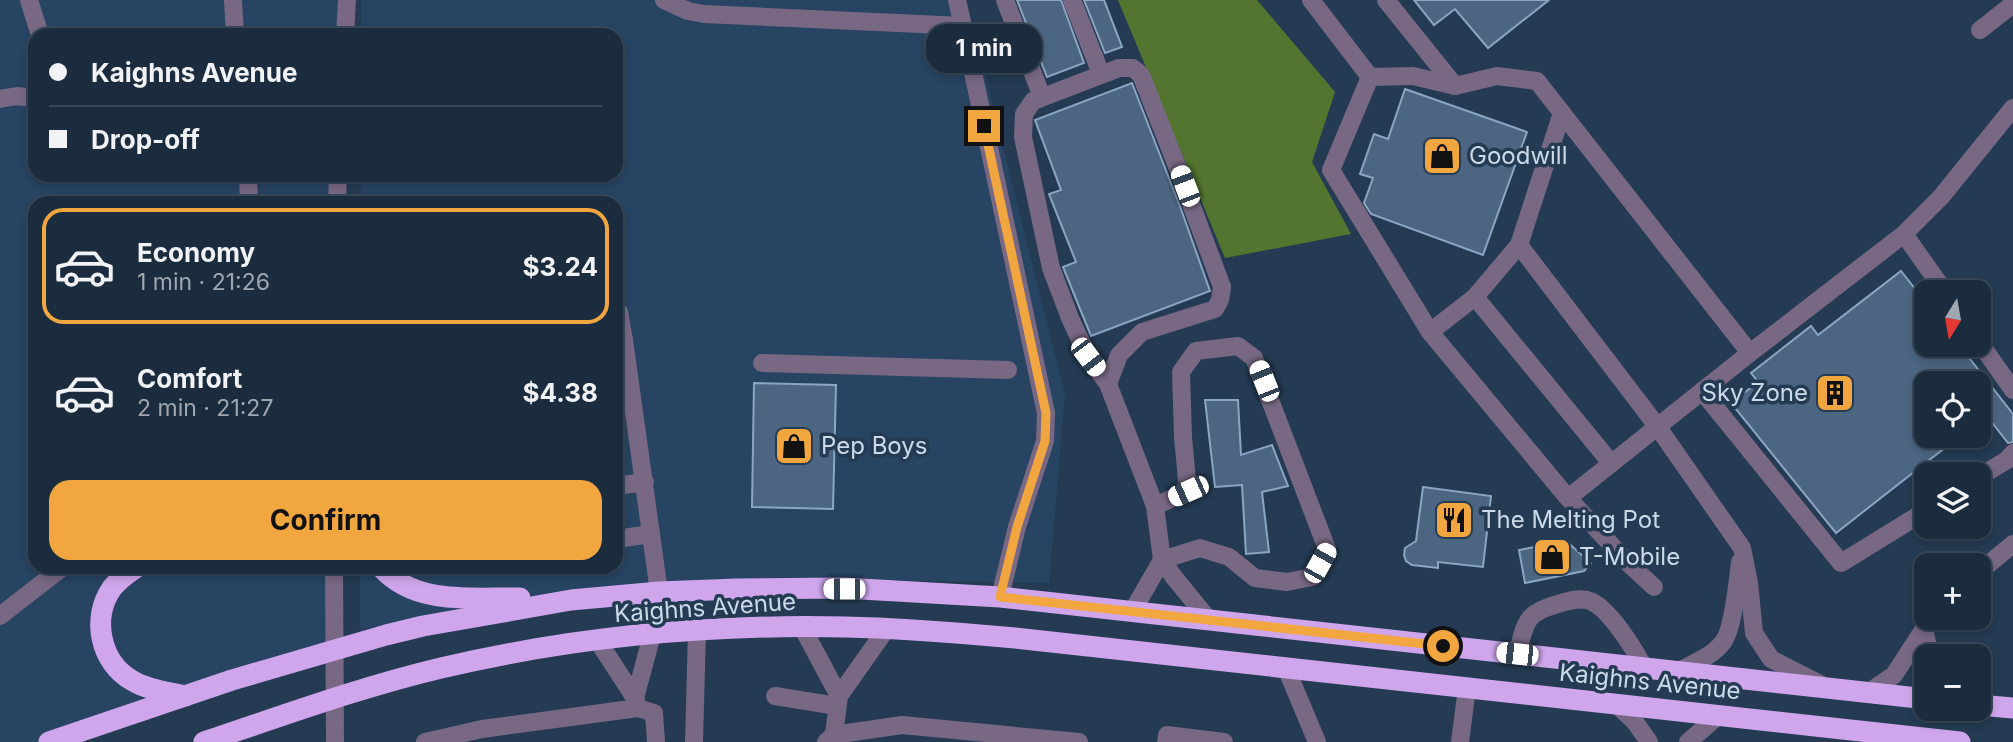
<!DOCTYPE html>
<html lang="en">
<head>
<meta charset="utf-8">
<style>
	body { margin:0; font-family:Inter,sans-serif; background:#243445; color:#f1f3f6; height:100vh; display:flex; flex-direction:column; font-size:26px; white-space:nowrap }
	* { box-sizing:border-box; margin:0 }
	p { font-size:23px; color:#a0a7b0 }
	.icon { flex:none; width:38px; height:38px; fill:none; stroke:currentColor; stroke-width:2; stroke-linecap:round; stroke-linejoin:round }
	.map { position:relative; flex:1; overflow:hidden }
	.drawer { position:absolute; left:28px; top:196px; width:595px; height:378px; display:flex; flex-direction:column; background:#1b2c3e; border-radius:21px; box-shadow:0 4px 10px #0003,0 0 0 2px #394858 }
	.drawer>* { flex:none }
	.top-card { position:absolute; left:28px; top:28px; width:595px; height:154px; border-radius:21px; box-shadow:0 4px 10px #0003,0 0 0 2px #394858; display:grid; align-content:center; height:154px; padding:0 21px; background:#1b2c3e }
	.needle { width:46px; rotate:191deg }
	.tools { position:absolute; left:1914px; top:280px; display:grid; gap:14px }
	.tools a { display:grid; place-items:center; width:77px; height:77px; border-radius:14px; background:#1b2c3e; box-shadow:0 4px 10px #0003,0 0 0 2px #394858; font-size:35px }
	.end { position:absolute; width:32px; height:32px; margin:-16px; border:9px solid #f1a640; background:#111; box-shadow:0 0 0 4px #111 }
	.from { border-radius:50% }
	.bubble { position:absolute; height:49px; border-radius:21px; background:#1b2c3e; box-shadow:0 4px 10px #0003,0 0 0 2px #394858; font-size:23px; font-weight:700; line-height:49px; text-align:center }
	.car { position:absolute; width:21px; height:42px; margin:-21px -10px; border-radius:9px; box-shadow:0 0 5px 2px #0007; background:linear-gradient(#fff 24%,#345 0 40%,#fff 0 76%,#345 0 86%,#fff 0) }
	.top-card b { display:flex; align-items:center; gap:24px; height:66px; font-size:26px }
	.top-card b+b { border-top:2px solid #394858 }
	.top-card i { width:18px; height:18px; background:#f1f3f6 }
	ul { padding:12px 0 0; list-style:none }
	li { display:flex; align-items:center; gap:21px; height:116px; margin:0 14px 10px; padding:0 7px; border:4px solid transparent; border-radius:21px }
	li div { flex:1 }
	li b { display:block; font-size:26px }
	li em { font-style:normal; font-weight:700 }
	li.current { border-color:#f1a640 }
	li>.icon { width:63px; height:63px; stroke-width:1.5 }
	.cta { display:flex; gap:14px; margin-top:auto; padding:14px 21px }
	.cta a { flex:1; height:80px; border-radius:21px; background:#f1a640; color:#111; font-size:28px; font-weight:700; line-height:80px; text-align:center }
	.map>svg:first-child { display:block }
</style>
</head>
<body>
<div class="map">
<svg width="2013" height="742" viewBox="0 0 2013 742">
	<rect width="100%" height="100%" fill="#243b53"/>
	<!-- built -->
	<g fill="#274462">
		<polygon points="0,0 347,0 346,35 35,35 35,175 343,175 343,203 35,203 35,567 336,567 334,650 54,742 0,742"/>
		<polygon points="361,0 966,0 1065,394 1049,583 772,578 360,629 360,567 616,567 616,203 360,203 361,175 616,175 616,35 361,35"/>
	</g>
	<!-- forest -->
	<polygon fill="#54752f" points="1118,0 1257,0 1335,92 1312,162 1351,234 1225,258"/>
	<!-- building -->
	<g fill="#4c6580" stroke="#8ba6c3" stroke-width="2">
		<polygon points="1017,0 1061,0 1084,63 1047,77"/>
		<polygon points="1084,0 1104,0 1122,47 1105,53"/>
		<polygon points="1414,0 1549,0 1488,48 1455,9 1434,25"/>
		<polygon points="1132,83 1181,209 1210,291 1091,336 1063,267 1076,262 1049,194 1061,190 1035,120"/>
		<polygon points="1405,89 1527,132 1483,255 1371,214 1364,203 1373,178 1360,174 1374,134 1388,139"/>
		<polygon points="1901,271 1927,304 1927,345 1959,345 2013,414 2013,442 2008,443 1986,415 1979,421 1979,383 1927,383 1927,436 1960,436 1836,533 1731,403 1758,382 1751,373 1811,326 1818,335"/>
		<polygon points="754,383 836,385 833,509 752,507"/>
		<polygon points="1205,400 1238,400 1241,455 1272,445 1288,486 1262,492 1269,552 1246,554 1242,485 1215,487"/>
		<polygon points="1423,487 1491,496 1483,567 1438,562 1438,568 1412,565 1406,561 1404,555 1405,548 1416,541"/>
		<polygon points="1566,541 1591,563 1584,571 1525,583 1519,550"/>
	</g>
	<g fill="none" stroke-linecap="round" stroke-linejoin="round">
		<!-- minor -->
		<g stroke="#786884" stroke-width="18">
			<polyline points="29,0 40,35"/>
			<polyline points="233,0 235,35"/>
			<polyline points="664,0 688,11 704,14 963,26 1046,413 1045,441 1017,527 1000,597"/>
			<polyline points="957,0 963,26"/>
			<polyline points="1005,0 1042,97"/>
			<polyline points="1072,0 1101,74"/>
			<polyline points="1311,0 1370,77 1413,76 1455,86 1497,76 1537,81 1750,353"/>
			<polyline points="1386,0 1455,86"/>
			<polyline points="1980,30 2013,4"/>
			<polyline points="345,35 347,0"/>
			<polyline points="1370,77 1331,170 1430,332 1568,498 1750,353 1904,234 1941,197 2013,108"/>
			<polyline points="0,99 17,96 35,98"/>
			<polyline points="1562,113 1519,245 1657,426 1742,548 1749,583 1754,633 1771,659 1822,685"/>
			<polyline points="248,175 249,203"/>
			<polyline points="337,203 338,175"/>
			<polyline points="1904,234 1945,292"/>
			<polyline points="1519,245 1475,297 1611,463"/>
			<polyline points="619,312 624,340"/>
			<polyline points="1430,332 1475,297"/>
			<polyline points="616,341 624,340 659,592"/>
			<polyline points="1979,342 2013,390"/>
			<polygon points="1238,346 1254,358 1327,549 1312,577 1287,582 1255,578 1229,557 1200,548 1162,560 1155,506 1188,491 1183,437 1181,372 1196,351"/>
			<polyline points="762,363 1008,370"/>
			<polyline points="1108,384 1119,355 1142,332 1215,309 1220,300 1222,287 1175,161 1141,75 1133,68 1119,68 1033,101 1024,114 1023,137 1051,268 1070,318 1088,357 1108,384 1155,506"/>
			<polyline points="1702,391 1841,563 1927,510"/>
			<polyline points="1979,477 2007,460 2013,453"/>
			<polyline points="616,486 645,482"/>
			<polyline points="1568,498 1629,564 1654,587"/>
			<polyline points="616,539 651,534"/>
			<polyline points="334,567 335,742"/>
			<polyline points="1979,572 2013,544"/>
			<polyline points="1132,612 1162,560 1173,576 1209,620"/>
			<polyline points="0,616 63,567"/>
			<polyline points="802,627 839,696"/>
			<polyline points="1924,629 1930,656"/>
			<polyline points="598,641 635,698 652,635"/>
			<path d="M1517 654C1526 623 1524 613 1558 604 1568 601 1580 597 1590 601 1609 608 1635 650 1644 668"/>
			<polyline points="1286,668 1317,742"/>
			<path d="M1677 672C1692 664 1713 656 1723 642 1733 630 1738 579 1740 562"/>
			<polyline points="1868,693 1894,675 1931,618"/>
			<polyline points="775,696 837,706"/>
			<polyline points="1617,705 1635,722 1649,742"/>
			<polyline points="638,708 654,713 656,742"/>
			<polyline points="425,742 482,729 638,708 635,698"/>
			<polyline points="694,742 697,631"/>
			<polyline points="826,742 834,735 902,725 1079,742"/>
			<polyline points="833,742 839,696 887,628"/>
			<polyline points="1166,742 1167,735 1224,742"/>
			<polyline points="1460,742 1467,688"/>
			<polyline points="1688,742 1718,716"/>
		</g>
		<!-- highway -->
		<g stroke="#cfa6ec" stroke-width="21">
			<path d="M137 567C128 573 119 579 112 588 91 618 100 663 133 681 148 690 168 692 185 696"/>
			<path d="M381 567C415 606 473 597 520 598"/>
			<polyline points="1979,705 2013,708"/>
			<polyline points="49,742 232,680 386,635 423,626 571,600 659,592 737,589 844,588 1000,597 1927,699"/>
			<path d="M204 742C282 716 361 687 441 668 573 637 711 624 846 627 903 628 959 633 1015 638L1960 742"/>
		</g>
	</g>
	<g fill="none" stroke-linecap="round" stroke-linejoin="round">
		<!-- route -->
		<polyline stroke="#f1a640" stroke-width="9" points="984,126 1046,413 1045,441 1017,527 1000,597 1443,646"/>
	</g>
	<!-- icons -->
	<defs>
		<symbol id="shop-square" viewBox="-11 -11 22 22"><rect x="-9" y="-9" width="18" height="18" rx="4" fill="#f1a640" stroke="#243b53"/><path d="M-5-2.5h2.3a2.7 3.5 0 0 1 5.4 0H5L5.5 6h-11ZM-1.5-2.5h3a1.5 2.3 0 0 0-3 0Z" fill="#111"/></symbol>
		<symbol id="building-square" viewBox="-11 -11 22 22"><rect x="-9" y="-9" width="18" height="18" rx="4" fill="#f1a640" stroke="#243b53"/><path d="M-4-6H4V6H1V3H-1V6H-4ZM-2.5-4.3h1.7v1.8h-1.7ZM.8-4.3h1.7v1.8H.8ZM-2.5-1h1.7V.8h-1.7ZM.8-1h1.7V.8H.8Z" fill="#111"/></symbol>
		<symbol id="restaurant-square" viewBox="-11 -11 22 22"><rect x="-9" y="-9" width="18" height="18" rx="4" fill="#f1a640" stroke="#243b53"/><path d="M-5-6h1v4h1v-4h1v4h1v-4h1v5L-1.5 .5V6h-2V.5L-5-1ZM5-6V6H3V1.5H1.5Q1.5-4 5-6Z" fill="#111"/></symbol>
	</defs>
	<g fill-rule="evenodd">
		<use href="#shop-square" x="1420" y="134" width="44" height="44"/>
		<use href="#building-square" x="1813" y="371" width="44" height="44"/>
		<use href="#shop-square" x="772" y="424" width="44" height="44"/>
		<use href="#restaurant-square" x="1432" y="498" width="44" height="44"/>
		<use href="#shop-square" x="1530" y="535" width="44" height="44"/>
	</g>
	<g text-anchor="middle" stroke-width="7" stroke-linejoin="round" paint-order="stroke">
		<!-- poi labels -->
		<g font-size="24" fill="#cbd9e8" stroke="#243b53" text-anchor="start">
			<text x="1469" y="164">Goodwill</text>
			<text x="1808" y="401" text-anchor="end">Sky Zone</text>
			<text x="821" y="454">Pep Boys</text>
			<text x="1481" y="528">The Melting Pot</text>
			<text x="1579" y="565">T-Mobile</text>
		</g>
		<!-- street labels -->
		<g font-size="24" fill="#cbd9e8" stroke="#243b53">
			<text transform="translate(705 608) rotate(-4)" y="8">Kaighns Avenue</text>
			<text transform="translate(1650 682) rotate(6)" y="8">Kaighns Avenue</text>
		</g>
	</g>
</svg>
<div class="tools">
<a><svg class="needle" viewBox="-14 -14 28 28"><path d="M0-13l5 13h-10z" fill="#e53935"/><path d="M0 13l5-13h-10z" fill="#a0a7b0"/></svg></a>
<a><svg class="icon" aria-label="locate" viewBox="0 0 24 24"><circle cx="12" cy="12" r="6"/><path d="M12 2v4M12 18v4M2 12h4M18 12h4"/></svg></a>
<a><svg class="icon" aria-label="layers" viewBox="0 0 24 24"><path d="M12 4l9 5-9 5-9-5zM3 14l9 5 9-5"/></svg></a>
<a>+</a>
<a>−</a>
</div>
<i class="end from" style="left:1443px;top:646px"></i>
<i class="end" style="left:984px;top:126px"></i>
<div class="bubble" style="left:926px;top:24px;width:116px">1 min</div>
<i class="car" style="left:1185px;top:186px;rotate:339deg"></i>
<i class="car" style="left:1088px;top:357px;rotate:143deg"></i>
<i class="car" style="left:1264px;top:381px;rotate:338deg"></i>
<i class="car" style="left:1188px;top:491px;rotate:246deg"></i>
<i class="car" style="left:1320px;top:563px;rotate:29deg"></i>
<i class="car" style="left:844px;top:589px;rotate:270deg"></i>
<i class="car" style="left:1517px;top:654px;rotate:276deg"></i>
<div class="top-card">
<b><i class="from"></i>Kaighns Avenue</b>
<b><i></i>Drop-off</b>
</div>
<section class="drawer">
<ul>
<li class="current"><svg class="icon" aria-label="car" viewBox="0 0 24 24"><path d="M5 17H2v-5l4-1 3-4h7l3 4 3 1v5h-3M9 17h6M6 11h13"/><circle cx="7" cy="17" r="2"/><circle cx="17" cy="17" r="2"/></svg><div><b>Economy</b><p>1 min · 21:26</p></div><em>$3.24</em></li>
<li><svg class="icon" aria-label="car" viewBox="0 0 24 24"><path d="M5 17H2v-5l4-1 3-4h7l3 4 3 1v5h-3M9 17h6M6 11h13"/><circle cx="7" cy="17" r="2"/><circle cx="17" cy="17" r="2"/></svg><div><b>Comfort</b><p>2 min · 21:27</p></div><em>$4.38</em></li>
</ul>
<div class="cta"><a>Confirm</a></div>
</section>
</div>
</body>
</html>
